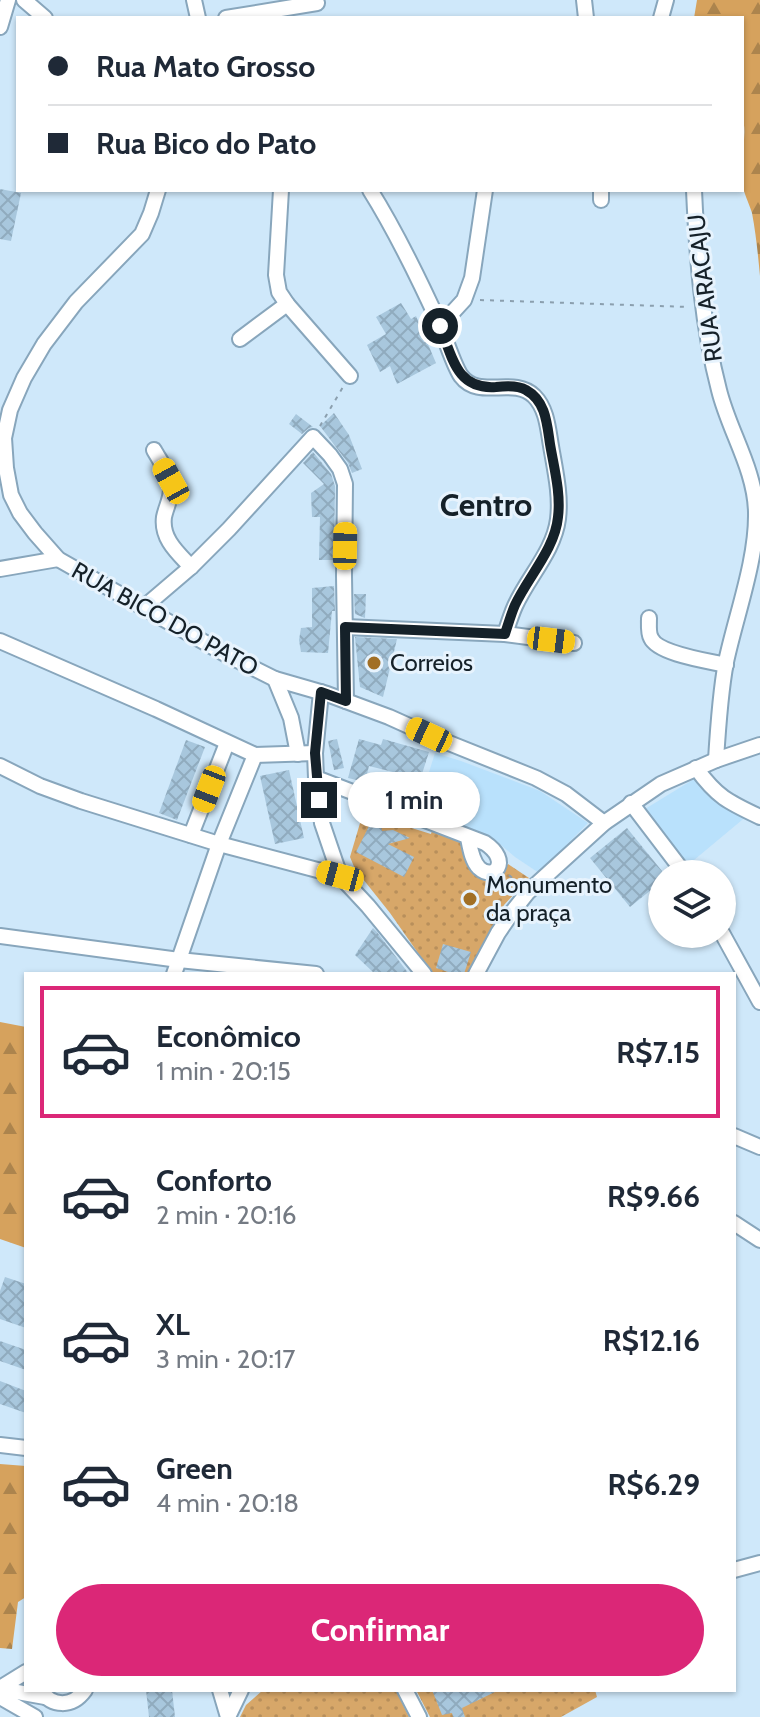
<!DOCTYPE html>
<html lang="pt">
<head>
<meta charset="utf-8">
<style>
	body { margin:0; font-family:Cabin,sans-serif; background:#f6f6f7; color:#1f2937; height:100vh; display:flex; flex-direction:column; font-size:30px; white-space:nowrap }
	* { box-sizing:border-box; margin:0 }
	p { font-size:26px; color:#747a83 }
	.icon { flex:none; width:44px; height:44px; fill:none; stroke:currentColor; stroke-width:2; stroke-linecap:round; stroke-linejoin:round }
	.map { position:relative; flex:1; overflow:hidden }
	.panel { position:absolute; left:24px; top:972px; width:712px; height:720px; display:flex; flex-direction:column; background:#fff; border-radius:0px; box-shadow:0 2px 6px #0004 }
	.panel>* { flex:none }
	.hud { position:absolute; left:16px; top:16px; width:728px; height:176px; border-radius:0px; box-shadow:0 2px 6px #0004; display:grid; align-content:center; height:176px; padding:0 32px; background:#fff }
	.buttons { position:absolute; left:648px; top:860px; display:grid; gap:16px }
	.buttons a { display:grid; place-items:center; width:88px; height:88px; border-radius:50%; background:#fff; box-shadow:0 2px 6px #0004; font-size:40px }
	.end { position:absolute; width:36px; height:36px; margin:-18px; border:10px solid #152129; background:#fff; box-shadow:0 0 0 4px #fff }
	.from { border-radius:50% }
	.bubble { position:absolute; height:56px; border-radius:28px; background:#fff; box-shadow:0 2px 6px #0004; font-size:26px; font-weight:700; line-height:56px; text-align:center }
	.car { position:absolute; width:24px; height:48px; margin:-24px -12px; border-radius:10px; box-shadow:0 0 6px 2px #0007; background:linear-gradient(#f5c518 24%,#345 0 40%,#f5c518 0 76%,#345 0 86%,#f5c518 0) }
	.hud b { display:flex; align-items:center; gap:28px; height:76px; font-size:30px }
	.hud b+b { border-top:2px solid #e0e1e3 }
	.hud i { width:20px; height:20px; background:#1f2937 }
	ul { padding:14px 0 0; list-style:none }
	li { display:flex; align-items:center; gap:24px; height:132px; margin:0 16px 12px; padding:0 16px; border:4px solid transparent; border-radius:0px }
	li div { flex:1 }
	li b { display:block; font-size:30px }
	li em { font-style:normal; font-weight:700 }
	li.active { border-color:#db2777 }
	li>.icon { width:72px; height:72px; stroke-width:1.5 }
	.cta { display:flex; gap:16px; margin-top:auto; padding:16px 32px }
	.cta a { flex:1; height:92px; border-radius:48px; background:#db2777; color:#fff; font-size:32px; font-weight:700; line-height:92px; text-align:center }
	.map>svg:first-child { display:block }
</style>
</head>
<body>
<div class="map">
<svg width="760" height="1717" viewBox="0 0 760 1717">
	<defs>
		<pattern id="grass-dots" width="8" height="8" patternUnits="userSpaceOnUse" patternTransform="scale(2)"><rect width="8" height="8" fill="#d7a769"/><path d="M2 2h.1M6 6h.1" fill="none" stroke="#b88f5b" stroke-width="1.8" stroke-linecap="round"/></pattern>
		<pattern id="forest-firs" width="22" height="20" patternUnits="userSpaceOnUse" patternTransform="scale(2)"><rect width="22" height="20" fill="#d6a25d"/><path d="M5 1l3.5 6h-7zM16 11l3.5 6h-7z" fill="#ac844d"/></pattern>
		<pattern id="building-cross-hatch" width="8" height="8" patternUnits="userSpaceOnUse" patternTransform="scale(2)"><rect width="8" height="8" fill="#a8c7dd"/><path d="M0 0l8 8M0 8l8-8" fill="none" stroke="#90abbe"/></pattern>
	</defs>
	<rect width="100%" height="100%" fill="#cfe8fa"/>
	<!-- built -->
	<g fill="#b9e1fc">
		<polygon points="435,753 461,761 540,791 588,823 539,873 515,857 495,840 417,810"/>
		<polygon points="699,776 713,800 748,815 688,865 645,809"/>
	</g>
	<!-- grass -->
	<g fill="url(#grass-dots)">
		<polygon points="363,813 431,834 433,827 465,842 475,873 491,884 508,864 529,878 504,905 467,974 432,973 390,913 355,869 350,857"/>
		<polygon points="263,1690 396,1690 409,1717 240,1717 246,1705"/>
		<polygon points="416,1690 595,1690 597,1697 561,1717 430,1717"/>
	</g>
	<!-- forest -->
	<g fill="url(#forest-firs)">
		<path d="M697 0H760V276C758 255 756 234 752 213 749 203 744 194 742 183 738 161 749 137 742 115V18H694Z"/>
		<polygon points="0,1022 26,1027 26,1248 0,1239"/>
		<polygon points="0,1464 26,1466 26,1597 18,1602 12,1649 0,1648"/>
	</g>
	<!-- building -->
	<g fill="url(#building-cross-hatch)">
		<polygon points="0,189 21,193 11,241 0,239"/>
		<polygon points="401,303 411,319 416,316 436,363 397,384 390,366 380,372 367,345 386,334 376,317"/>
		<polygon points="334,413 349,435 362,469 352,473 348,463 320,426"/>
		<polygon points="296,414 313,427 309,428 302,434 289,424"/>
		<polygon points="313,452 331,474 335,486 334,560 319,560 320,517 312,517 311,493 324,484 303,463"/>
		<polygon points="334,586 335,611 332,611 328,653 301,652 299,640 301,628 312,627 312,588"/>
		<polygon points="354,594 366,594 365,618 355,614"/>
		<polygon points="355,637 397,639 383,697 360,687"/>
		<polygon points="337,739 344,768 334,770 328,741"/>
		<polygon points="359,739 381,745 383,739 429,752 414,799 391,791 397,773 369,766 365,782 348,778"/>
		<polygon points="186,740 205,747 177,820 159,813"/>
		<polygon points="289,770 304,838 275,844 260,776"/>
		<polygon points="369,826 381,826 382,831 393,830 410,838 388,844 414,857 404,877 356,852"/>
		<polygon points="627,828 662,871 662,881 630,907 590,858"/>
		<polygon points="373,928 377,932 409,974 375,974 355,955"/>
		<polygon points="443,944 471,952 464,974 454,974 436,968"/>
		<polygon points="5,1277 26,1284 26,1328 0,1319 0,1291"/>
		<polygon points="0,1341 26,1350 26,1370 0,1361"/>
		<polygon points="0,1381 26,1391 26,1413 0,1404"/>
		<polygon points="146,1690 172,1690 175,1717 149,1717"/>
		<polygon points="432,1690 499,1690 462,1708 465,1717 453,1717 452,1713 442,1715"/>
	</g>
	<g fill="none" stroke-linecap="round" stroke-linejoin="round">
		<defs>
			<g id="minor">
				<polyline points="24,0 45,18"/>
				<polyline points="194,0 198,18"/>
				<polyline points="584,0 586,18"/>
				<polyline points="226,18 317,3"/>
				<polyline points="661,18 666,0"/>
				<polyline points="0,27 8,0"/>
				<polyline points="158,190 151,213 142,234 76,302 44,344 24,378 10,410 4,438 6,468 11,495 20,513 35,533 58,559 225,654 275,679 327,694 389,717 429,735 536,778 566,794 604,823"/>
				<polyline points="281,190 276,275 279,292 287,304 350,376"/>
				<path d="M370 190C397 233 419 279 440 325 445 338 454 366 461 376 479 400 513 376 534 396 547 409 548 429 551 446 555 470 561 495 558 519 554 551 528 577 515 606 511 615 508 625 505 634"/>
				<polyline points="601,190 601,200"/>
				<path d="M694 190C697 257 702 325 719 390 729 431 755 469 756 512 757 560 736 615 726 662 720 694 718 727 716 760"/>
				<polyline points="440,326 464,300 472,278 485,190"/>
				<polyline points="240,339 287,304"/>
				<path d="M154 450C160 461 170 474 171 486 172 497 166 507 164 517 161 539 178 553 191 567"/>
				<polyline points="0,569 58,559"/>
				<polyline points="143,608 191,567 229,529 313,437 330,455 340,469 345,484 344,576 346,701"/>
				<path d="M649 618C649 624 648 633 651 638 658 654 709 661 726 665"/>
				<polyline points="345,627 505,634 574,643"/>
				<polyline points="0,641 156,709 255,755 315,753"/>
				<polyline points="275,679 291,718 298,754"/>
				<polyline points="321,692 315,753 316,778 322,823 340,876 368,906 424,974"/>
				<polyline points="0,766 40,786 81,801 219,844 340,876"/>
				<path d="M696 768C717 797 728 802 760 817"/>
				<path d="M316 778 485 843C512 861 494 882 479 868 472 861 470 848 468 838"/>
				<polyline points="631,803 685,874"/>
				<polyline points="191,835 227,743"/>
				<polyline points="722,933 760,1002"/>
				<polyline points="0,936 179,960 316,974"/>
				<polyline points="174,974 219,844 255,755"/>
				<polyline points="476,974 498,933 513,911 528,892 604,823 661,784 716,760 760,745"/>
				<polyline points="734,1136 760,1147"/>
				<polyline points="734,1223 760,1240"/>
				<polyline points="0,1445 26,1448"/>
				<polyline points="734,1570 760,1563"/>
				<polyline points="0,1688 26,1672"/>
				<polyline points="0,1689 45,1697"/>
				<path d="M40 1690C52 1707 72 1708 85 1690"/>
				<polyline points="220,1690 228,1717"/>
				<polyline points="405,1690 419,1717"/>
				<polyline points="0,1697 35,1717"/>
				<polyline points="228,1717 241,1690"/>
			</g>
		</defs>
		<!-- minor casing -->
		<use href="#minor" stroke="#88a6bc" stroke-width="18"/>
		<!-- path -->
		<g stroke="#8b9fae" stroke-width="2" stroke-dasharray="4 6" stroke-linecap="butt">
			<polyline points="480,300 689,307"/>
			<polyline points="320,426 343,387"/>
			<polyline points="509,875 519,884"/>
		</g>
		<!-- minor -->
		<use href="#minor" stroke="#fff" stroke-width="14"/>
	</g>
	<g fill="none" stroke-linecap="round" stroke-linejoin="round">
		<!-- route -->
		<path stroke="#152129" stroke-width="10" d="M319 800 315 753 321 692 346 701 345 627 505 634C508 625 511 614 515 605 528 577 555 549 558 517 561 493 554 468 550 444 547 424 546 401 526 390 518 385 505 386 496 387 456 390 452 356 440 326"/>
	</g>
	<!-- markers -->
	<g fill="#a16f25" stroke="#e7f3fd" stroke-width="3">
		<circle cx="374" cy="663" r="8"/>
		<circle cx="470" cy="899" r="8"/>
	</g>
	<g text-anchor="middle" stroke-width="6" stroke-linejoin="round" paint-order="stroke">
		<!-- street labels -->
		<g font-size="24" fill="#152129" stroke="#e7f3fd">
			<text transform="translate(705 288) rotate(-97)" y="8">RUA ARACAJU</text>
			<text transform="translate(165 619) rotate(29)" y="8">RUA BICO DO PATO</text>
		</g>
		<!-- poi labels -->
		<g font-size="24" fill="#152129" stroke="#e7f3fd" text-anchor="start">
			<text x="390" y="671">Correios</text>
			<text x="486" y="893">Monumento<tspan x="486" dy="28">da praça</tspan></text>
		</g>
		<!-- district labels -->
		<g font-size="32" font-weight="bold" fill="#152129" stroke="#e7f3fd">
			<text x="486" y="516">Centro</text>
		</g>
	</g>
</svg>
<div class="buttons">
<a><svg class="icon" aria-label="layers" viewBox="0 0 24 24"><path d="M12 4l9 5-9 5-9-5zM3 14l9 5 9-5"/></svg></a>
</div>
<i class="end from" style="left:440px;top:326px"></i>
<i class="end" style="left:319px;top:800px"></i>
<div class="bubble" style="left:348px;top:772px;width:132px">1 min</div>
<i class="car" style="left:171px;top:481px;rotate:331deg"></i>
<i class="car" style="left:345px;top:546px;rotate:1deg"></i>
<i class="car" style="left:551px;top:640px;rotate:97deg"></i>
<i class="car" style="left:429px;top:735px;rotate:295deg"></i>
<i class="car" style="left:209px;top:789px;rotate:201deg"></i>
<i class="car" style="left:340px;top:876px;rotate:285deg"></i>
<div class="hud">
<b><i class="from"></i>Rua Mato Grosso</b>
<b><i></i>Rua Bico do Pato</b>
</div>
<section class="panel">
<ul>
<li class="active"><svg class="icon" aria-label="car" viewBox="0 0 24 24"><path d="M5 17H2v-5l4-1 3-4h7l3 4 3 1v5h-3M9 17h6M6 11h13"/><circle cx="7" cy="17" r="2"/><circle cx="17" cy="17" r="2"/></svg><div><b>Econômico</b><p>1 min · 20:15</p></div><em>R$7.15</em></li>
<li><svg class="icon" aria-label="car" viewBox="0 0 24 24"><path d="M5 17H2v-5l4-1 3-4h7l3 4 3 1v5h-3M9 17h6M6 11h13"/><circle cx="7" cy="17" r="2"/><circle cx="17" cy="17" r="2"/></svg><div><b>Conforto</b><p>2 min · 20:16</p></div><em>R$9.66</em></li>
<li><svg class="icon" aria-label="car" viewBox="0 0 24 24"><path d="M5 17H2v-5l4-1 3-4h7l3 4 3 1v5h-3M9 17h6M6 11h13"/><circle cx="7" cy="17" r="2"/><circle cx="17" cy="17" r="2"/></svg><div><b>XL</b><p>3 min · 20:17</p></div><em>R$12.16</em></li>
<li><svg class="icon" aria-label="car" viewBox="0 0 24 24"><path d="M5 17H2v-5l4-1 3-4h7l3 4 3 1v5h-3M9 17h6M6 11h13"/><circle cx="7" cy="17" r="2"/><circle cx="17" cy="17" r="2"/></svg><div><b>Green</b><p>4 min · 20:18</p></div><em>R$6.29</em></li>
</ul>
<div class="cta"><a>Confirmar</a></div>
</section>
</div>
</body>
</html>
